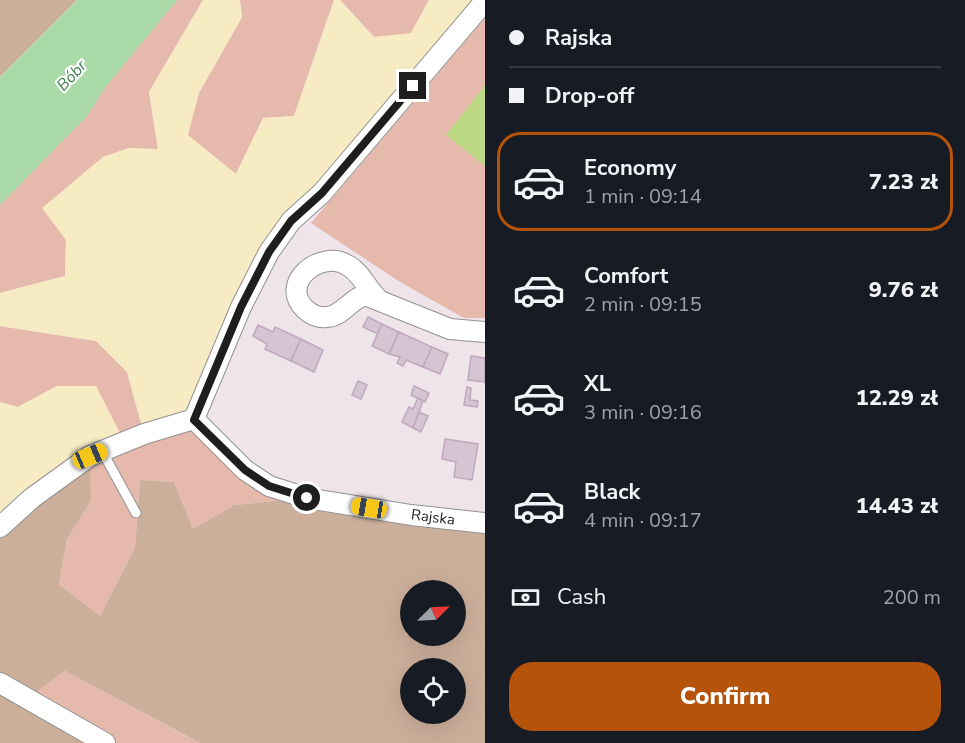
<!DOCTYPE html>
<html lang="en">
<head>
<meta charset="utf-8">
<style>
	body { margin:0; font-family:"Nunito Sans",sans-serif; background:#20242c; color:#f1f3f6; height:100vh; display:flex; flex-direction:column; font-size:22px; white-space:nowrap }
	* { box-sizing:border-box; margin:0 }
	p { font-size:20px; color:#9ea1a6 }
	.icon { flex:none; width:33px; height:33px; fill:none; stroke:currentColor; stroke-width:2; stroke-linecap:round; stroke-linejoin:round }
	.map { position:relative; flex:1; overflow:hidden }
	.sheet { display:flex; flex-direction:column; background:#171b24; width:480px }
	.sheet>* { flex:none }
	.banner { display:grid; align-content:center; height:132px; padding:0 24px; background:#171b24 }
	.needle { width:39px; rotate:66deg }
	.fabs { position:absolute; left:400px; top:580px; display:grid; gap:12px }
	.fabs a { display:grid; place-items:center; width:66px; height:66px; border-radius:50%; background:#171b24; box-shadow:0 6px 24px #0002; font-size:30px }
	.end { position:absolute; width:27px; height:27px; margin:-14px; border:8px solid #1e1e1e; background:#fff; box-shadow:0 0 0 3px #fff }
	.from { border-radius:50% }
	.car { position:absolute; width:18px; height:36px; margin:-18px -9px; border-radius:8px; box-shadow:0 0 4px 2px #0007; background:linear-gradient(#f5c518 24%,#345 0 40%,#f5c518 0 76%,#345 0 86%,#f5c518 0) }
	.banner b { display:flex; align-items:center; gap:21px; height:57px; font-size:22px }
	.banner b+b { border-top:2px solid #363941 }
	.banner i { width:15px; height:15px; background:#f1f3f6 }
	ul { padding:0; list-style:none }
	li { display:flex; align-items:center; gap:18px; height:99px; margin:0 12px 9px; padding:0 12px; border:3px solid transparent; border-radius:24px }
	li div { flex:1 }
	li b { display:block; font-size:22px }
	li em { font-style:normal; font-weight:800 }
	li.active { border-color:#b45309 }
	li>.icon { width:54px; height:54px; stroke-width:1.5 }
	.pay { display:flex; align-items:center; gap:15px; height:66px; padding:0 24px; font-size:22px }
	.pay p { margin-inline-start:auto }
	.action { display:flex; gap:12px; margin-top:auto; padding:12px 24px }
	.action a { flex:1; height:69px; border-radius:24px; background:#b45309; color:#fff; font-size:24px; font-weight:800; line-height:69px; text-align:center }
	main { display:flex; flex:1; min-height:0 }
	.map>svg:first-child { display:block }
</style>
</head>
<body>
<main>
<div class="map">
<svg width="485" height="743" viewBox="0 0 485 743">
	<rect width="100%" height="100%" fill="#eee4ea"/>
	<!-- grass -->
	<g fill="#e6b9ad">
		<polygon points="177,0 203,0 149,92 158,150 129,148 103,157 43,208 66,240 65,276 0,293 0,205 87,116 104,89"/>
		<polygon points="240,0 334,0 294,116 263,118 236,174 187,135 199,93 242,17"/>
		<polygon points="340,0 429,0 411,34 374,37"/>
		<polygon points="485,18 485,318 464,318 400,282 311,223"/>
		<polygon points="0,326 96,341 127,372 144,433 194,419 217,443 307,498 234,505 193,529 174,482 140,480 135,548 100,616 59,584 67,539 91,501 57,386 18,407 0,402"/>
		<polygon points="65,671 190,738 200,743 105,743 27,698"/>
	</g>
	<!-- forest -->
	<g fill="#cbaf9b" fill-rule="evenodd">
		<polygon points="0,0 77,0 0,77"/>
		<path d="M90 456 91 501 67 539 59 584 100 616 135 548 140 480 174 482 193 529 234 505 307 498 485 523V743H200L65 671 28 698 105 743H0V527ZM411 591H456V636H411ZM411 669H456V714H411Z"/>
	</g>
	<!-- park -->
	<g fill="#f6ebc3">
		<polygon points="203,0 240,0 242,17 199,93 188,135 236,174 263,118 294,116 334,0 340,0 374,37 411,33 429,0 485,0 292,221 194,419 144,434 127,372 96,341 0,326 0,293 65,276 66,240 42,208 103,157 129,148 158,149 149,92"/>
		<polygon points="57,386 96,386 124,441 0,527 0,402 18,407"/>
	</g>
	<!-- pitch -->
	<polygon fill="#bed986" points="485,85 485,166 446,135"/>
	<!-- water -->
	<polygon fill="#aadaa7" points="77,0 177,0 104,89 87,116 0,205 0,77"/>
	<!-- building -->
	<g fill="#d5c5d2" stroke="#bfa7bc" stroke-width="1.5">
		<polygon points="368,317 382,324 378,334 363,327"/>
		<polygon points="382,324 399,332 389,354 372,346"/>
		<polygon points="258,325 273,332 275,327 301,339 291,361 265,349 267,344 253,336"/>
		<polygon points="399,332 432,347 423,367 406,360 403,366 397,363 400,357 389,354"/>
		<polygon points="301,339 323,350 314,372 291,361"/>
		<polygon points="432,347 448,354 440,374 423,367"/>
		<polygon points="471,356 485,358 485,382 468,380"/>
		<polygon points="358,381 367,385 361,399 352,395"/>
		<polygon points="414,386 429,393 425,402 411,395"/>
		<polygon points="467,387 471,388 470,400 478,401 477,407 464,405"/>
		<polygon points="418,398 423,401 413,428 402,422 409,407 413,409"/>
		<polygon points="419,412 428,416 421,432 413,428"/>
		<polygon points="445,439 478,444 472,480 454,477 456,462 442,459"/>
	</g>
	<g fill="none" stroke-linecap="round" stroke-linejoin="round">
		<defs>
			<polyline id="lane" points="102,451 136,513"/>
			<g id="street">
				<path d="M378 299C366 288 361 272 347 265 321 249 278 283 305 309 310 314 318 318 326 317 342 317 350 299 365 295L450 329 485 332"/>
				<polyline points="194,419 241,307 269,252 291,221 322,193 485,1"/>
				<polyline points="194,419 245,470 269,486 307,498 411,515 485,523"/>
				<polyline points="0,527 32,498 90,456 144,434 194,419"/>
				<polyline points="0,683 105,743"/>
			</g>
		</defs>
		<!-- lane casing -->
		<use href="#lane" stroke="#929292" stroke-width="11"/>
		<!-- street casing -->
		<use href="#street" stroke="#929292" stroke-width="22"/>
		<!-- lane -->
		<use href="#lane" stroke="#fff" stroke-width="9"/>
		<!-- street -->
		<use href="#street" stroke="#fff" stroke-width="20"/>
	</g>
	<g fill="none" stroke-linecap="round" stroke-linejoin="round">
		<!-- route -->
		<polyline stroke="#1e1e1e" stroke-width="8" points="307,498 269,486 245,470 194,420 241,307 269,252 291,221 322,193 413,86"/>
	</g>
	<g text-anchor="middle" stroke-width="4.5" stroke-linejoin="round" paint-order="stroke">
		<!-- street labels -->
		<g font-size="15" fill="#1e1e1e" stroke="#fff">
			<text transform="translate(433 517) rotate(7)" y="5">Rajska</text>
		</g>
		<!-- water labels -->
		<g font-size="16" font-style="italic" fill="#40824e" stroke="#fff">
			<text transform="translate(71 75) rotate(-47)" y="6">Bóbr</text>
		</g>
	</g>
</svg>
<div class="fabs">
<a><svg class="needle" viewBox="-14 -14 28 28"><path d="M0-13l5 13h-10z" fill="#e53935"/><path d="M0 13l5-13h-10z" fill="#9ea1a6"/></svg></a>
<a><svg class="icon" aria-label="locate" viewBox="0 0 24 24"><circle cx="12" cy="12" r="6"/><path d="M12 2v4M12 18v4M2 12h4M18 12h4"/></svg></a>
</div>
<i class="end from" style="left:307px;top:498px"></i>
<i class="end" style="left:413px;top:86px"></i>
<i class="car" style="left:90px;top:456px;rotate:67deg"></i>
<i class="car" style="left:369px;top:508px;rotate:279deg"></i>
</div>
<section class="sheet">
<div class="banner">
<b><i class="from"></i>Rajska</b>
<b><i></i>Drop-off</b>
</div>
<ul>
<li class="active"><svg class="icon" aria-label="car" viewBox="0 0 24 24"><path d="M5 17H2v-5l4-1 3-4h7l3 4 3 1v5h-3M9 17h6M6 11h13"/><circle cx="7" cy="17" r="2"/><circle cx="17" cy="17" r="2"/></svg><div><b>Economy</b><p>1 min · 09:14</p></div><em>7.23 zł</em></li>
<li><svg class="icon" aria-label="car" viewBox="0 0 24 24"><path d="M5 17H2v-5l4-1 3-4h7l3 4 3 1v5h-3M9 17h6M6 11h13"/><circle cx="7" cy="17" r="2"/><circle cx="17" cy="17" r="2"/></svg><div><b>Comfort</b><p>2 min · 09:15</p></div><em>9.76 zł</em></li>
<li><svg class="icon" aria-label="car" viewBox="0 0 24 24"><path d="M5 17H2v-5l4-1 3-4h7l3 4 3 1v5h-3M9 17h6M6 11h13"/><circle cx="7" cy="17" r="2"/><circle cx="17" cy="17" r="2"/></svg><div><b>XL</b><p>3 min · 09:16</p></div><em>12.29 zł</em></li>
<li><svg class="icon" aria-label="car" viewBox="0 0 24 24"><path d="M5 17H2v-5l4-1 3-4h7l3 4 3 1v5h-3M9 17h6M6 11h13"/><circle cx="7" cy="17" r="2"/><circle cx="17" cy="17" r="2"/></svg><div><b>Black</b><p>4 min · 09:17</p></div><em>14.43 zł</em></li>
</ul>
<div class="pay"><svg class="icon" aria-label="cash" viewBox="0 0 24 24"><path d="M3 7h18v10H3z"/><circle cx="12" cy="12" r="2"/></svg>Cash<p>200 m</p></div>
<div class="action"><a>Confirm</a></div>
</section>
</main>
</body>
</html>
